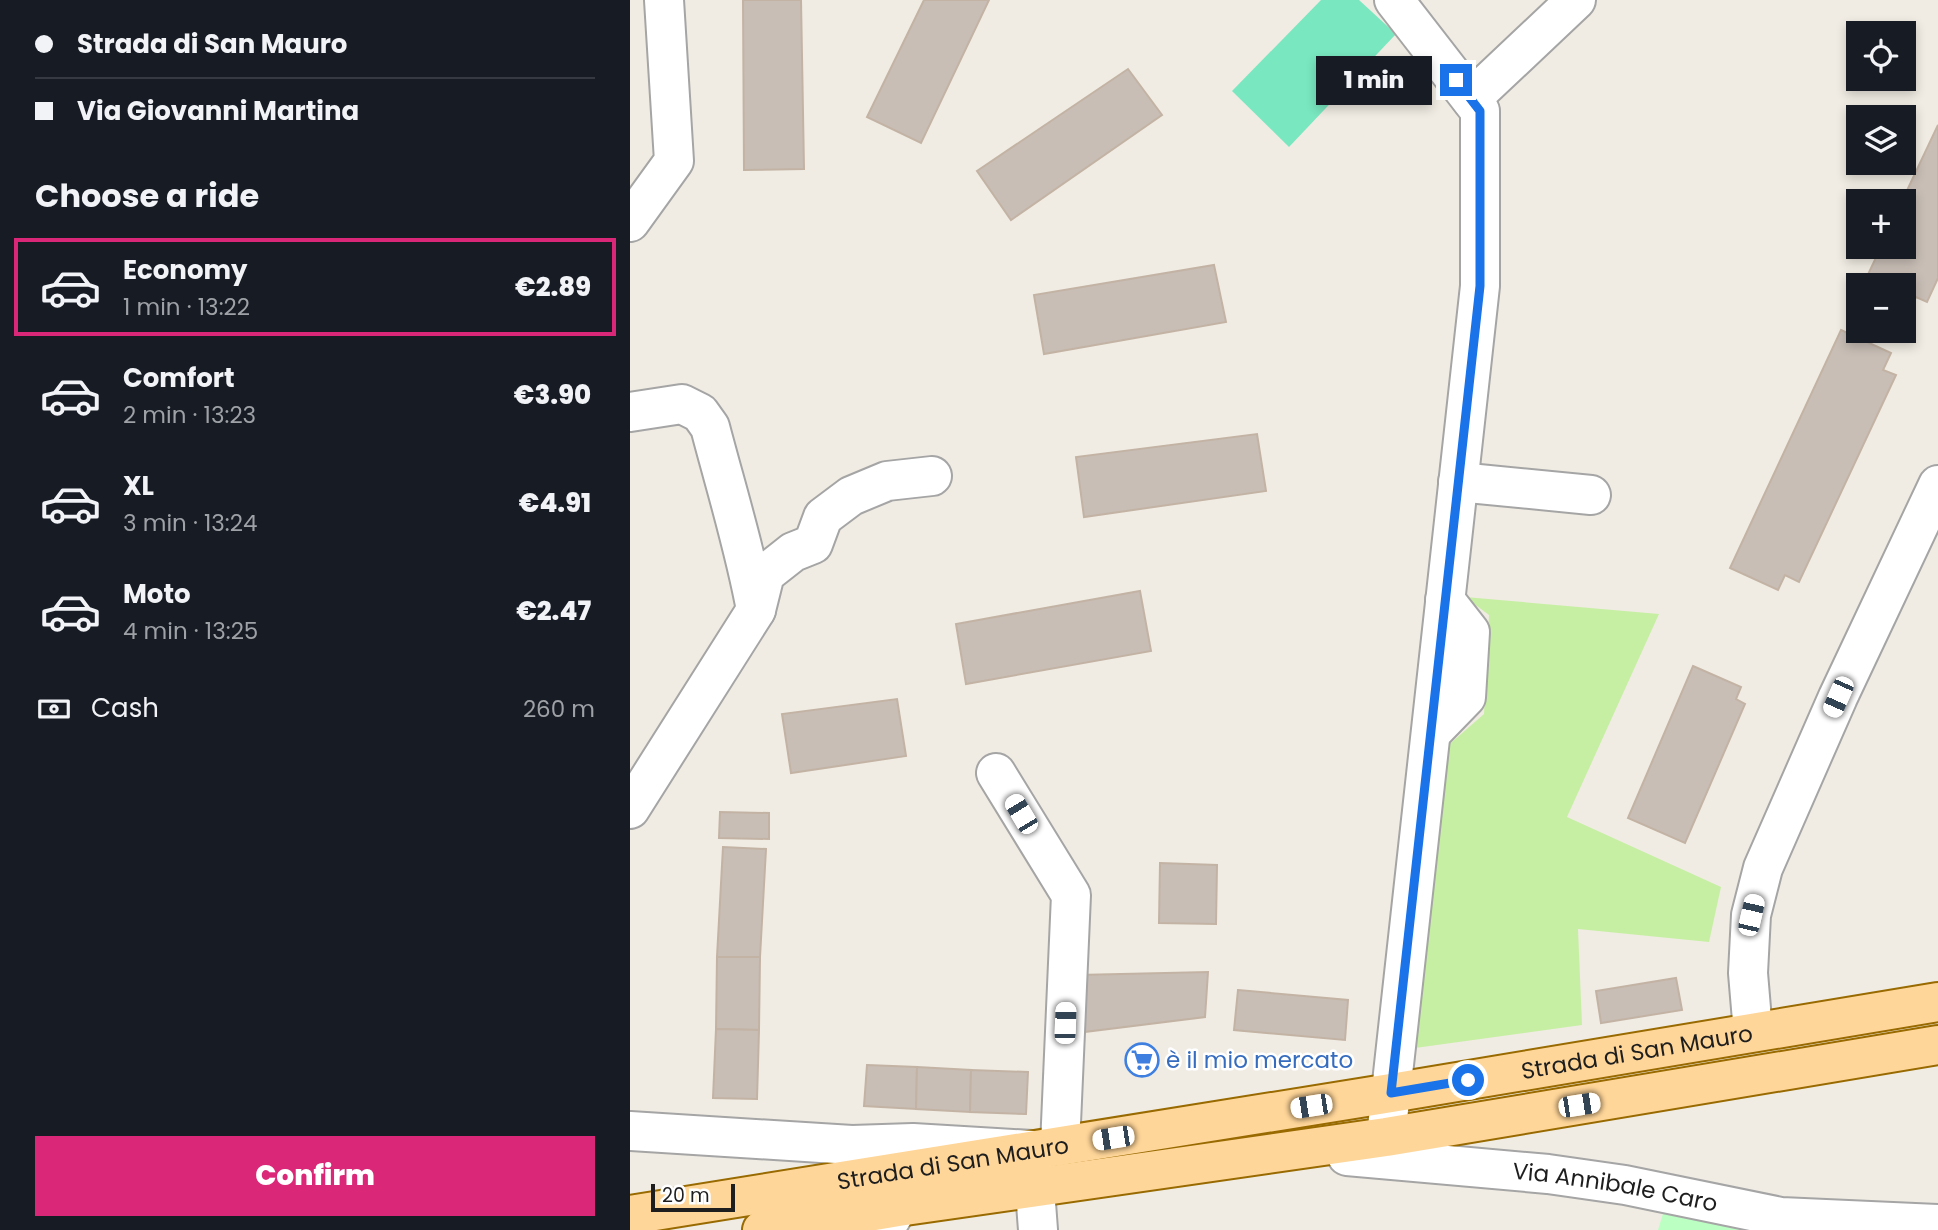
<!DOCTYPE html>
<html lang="en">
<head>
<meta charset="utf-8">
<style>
	body { margin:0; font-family:Poppins,sans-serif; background:#20242c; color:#f1f3f6; height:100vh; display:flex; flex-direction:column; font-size:26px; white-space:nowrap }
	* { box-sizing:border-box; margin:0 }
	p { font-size:23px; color:#9ea1a6 }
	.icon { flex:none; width:38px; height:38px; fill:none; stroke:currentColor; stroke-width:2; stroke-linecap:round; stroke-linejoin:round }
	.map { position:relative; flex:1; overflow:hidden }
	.details { display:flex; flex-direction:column; background:#171b24; width:630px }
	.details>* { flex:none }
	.guide { display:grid; align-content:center; height:154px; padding:0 35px; background:#171b24 }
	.controls { position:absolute; left:1216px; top:21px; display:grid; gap:14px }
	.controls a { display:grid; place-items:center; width:70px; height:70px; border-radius:0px; background:#171b24; box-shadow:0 4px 10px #0003; font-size:35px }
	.scale { position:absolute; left:21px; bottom:18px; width:84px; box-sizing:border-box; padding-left:7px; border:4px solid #1e1e1e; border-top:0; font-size:19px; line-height:24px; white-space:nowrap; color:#1e1e1e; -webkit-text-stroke:5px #fff; paint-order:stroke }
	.end { position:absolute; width:32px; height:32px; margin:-16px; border:9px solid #1a73e8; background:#fff; box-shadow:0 0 0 4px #fff }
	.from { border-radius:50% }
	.bubble { position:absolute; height:49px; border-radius:0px; background:#171b24; box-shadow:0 4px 10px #0003; font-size:23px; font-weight:800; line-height:49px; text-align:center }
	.car { position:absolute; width:21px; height:42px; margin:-21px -10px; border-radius:9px; box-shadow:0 0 5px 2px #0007; background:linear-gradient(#fff 24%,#345 0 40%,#fff 0 76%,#345 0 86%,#fff 0) }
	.guide b { display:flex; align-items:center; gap:24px; height:66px; font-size:26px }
	.guide b+b { border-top:2px solid #363941 }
	.guide i { width:18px; height:18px; background:#f1f3f6 }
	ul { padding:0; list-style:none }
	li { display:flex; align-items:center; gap:21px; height:98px; margin:0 14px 10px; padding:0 21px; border:4px solid transparent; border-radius:0px }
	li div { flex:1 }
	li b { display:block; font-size:26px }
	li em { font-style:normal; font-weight:800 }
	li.on { border-color:#db2777 }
	li>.icon { width:63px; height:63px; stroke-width:1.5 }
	h2 { padding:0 35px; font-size:32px; line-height:84px }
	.pay { display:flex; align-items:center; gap:18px; height:77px; padding:0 35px; font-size:26px }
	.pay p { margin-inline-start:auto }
	.button { display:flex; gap:14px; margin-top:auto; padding:14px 35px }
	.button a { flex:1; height:80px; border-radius:0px; background:#db2777; color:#fff; font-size:28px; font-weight:800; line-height:80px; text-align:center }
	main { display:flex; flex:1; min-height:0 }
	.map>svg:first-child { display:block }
</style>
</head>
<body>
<main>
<section class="details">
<div class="guide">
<b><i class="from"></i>Strada di San Mauro</b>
<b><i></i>Via Giovanni Martina</b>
</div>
<h2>Choose a ride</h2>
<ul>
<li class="on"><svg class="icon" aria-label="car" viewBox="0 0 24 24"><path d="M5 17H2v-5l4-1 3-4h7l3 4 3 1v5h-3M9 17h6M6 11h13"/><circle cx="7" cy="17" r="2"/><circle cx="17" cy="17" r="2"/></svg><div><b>Economy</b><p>1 min · 13:22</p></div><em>€2.89</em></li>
<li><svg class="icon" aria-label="car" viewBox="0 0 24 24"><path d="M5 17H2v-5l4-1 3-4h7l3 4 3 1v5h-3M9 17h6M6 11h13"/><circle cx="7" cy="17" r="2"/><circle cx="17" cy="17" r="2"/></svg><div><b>Comfort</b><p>2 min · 13:23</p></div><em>€3.90</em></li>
<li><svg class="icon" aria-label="car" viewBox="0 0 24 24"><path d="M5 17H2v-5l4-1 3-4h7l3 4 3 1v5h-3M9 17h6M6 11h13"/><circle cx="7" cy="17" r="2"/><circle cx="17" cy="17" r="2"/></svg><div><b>XL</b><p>3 min · 13:24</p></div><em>€4.91</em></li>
<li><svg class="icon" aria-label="car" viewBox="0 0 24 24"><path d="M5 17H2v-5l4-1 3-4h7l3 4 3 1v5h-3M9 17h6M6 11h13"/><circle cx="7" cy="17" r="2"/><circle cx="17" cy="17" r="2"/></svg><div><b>Moto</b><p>4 min · 13:25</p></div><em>€2.47</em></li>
</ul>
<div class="pay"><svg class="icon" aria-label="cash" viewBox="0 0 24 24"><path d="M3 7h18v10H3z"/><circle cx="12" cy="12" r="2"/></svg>Cash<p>260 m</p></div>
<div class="button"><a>Confirm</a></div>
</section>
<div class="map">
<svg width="1308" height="1230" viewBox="0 0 1308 1230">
	<rect width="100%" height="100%" fill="#f0ece3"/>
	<!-- grass -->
	<polygon fill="#c7efa4" points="835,597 1029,614 937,817 1091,887 1079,942 948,929 952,1025 785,1048 815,748 854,714 859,615"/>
	<!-- park -->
	<polygon fill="#bbffc3" points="1036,1204 1138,1230 1028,1230"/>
	<!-- pitch -->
	<polygon fill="#79e7c0" points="691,0 729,0 766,34 659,147 602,91"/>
	<!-- building -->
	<g fill="#c8beb6" stroke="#c3b3a4" stroke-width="2">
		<polygon points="113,0 171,0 174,169 114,170"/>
		<polygon points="294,0 359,0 291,143 237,117"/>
		<polygon points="498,69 532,115 381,220 347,171"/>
		<polygon points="1308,125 1308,278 1297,302 1286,297 1279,311 1274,308 1274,285 1233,285 1251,247 1274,247 1274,201 1272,201"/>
		<polygon points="584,265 596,322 414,354 404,295"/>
		<polygon points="1211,330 1261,353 1253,370 1266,375 1169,582 1155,575 1148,590 1100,568"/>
		<polygon points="627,434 636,491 454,517 446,457"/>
		<polygon points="510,591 521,651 336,684 326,624"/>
		<polygon points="1063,666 1111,687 1106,699 1115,704 1055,843 998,818"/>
		<polygon points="267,699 276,756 161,773 152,714"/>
		<polygon points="90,812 139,813 139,839 89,838"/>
		<polygon points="93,847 136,849 130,957 87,957"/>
		<polygon points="530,863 587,865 586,924 529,923"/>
		<polygon points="87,957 130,957 129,1030 86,1029"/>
		<polygon points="578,972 575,1017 446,1033 448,975"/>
		<polygon points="1046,978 1052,1010 971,1023 966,991"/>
		<polygon points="608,990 718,1000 715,1040 604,1030"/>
		<polygon points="86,1029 129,1030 127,1099 83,1098"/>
		<polygon points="237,1065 287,1067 286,1109 234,1106"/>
		<polygon points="287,1067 341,1070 340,1112 286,1109"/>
		<polygon points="341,1070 398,1072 396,1114 340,1112"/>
	</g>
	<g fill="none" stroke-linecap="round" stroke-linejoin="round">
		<defs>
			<g id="minor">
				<polyline points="841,99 946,0"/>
				<polyline points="0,222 44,161 34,0"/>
				<path d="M0 412 52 404 70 413 80 427C96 488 115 549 126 610L0 809"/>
				<polyline points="828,482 961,495"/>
				<polyline points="126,610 135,574 163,552 183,544 193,517 221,496 257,481 302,476"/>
				<polyline points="801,733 836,697 840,632 815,600"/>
				<polyline points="366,773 441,895 430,1146"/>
				<polyline points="1123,1032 1118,973 1121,915 1133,868 1208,697 1308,485"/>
				<polyline points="0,1131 222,1145 268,1207 254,1230"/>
				<polyline points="756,1137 850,286 850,111 764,0"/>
				<polyline points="222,1145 283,1143 402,1150 408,1230"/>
				<path id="s1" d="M717 1156 918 1174 995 1185 1151 1217 1308 1224"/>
			</g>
			<g id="major">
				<path id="s2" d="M0 1215 761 1093 1308 1002"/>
				<polyline points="132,1230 268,1207 756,1137 1308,1045"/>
			</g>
		</defs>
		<!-- minor casing -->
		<use href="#minor" stroke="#a5a5a5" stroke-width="42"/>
		<!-- major casing -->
		<use href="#major" stroke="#986a00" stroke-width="42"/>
		<!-- minor -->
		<use href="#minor" stroke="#fff" stroke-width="38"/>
		<!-- major -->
		<use href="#major" stroke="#ffd699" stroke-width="38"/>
	</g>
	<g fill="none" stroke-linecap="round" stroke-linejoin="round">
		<!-- route -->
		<polyline stroke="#1a73e8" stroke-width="9" points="826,80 850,111 850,286 761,1093 838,1080"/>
	</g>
	<!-- icons -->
	<defs>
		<symbol id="supermarket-ring" viewBox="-11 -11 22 22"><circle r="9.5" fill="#fff" stroke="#3f7fe0" stroke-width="1.5"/><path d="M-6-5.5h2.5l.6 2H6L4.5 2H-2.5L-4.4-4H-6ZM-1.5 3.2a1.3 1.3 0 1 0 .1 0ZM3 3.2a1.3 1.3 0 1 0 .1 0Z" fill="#3f7fe0"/></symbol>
	</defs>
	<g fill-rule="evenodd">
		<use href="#supermarket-ring" x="493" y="1041" width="38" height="38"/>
	</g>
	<g text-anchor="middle" stroke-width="5" stroke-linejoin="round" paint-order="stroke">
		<!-- street labels -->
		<g font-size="23" fill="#1e1e1e" stroke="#fff">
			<text dy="8" stroke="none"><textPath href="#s2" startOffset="1020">Strada di San Mauro</textPath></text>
			<text dy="8" stroke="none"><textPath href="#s2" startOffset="327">Strada di San Mauro</textPath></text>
			<text dy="8" stroke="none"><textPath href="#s1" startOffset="270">Via Annibale Caro</textPath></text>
		</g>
		<!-- shop labels -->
		<g font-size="23" fill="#366cbe" stroke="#fff" text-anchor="start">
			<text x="536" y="1068">è il mio mercato</text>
		</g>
	</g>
</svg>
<div class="controls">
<a><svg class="icon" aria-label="locate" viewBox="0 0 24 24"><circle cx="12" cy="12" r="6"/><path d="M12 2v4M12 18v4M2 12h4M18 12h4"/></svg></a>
<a><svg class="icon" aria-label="layers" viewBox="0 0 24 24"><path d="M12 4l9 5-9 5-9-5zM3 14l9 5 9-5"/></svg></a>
<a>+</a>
<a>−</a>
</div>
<div class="scale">20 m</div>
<i class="end from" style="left:838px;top:1080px"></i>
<i class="end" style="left:826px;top:80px"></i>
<div class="bubble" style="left:686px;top:56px;width:116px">1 min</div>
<i class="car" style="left:1208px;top:697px;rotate:204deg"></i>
<i class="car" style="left:391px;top:814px;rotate:329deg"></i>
<i class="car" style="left:1121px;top:915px;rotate:13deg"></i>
<i class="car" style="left:435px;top:1023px;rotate:2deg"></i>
<i class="car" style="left:949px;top:1105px;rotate:81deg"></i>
<i class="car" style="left:681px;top:1106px;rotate:261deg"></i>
<i class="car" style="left:483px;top:1138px;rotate:261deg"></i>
</div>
</main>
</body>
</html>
